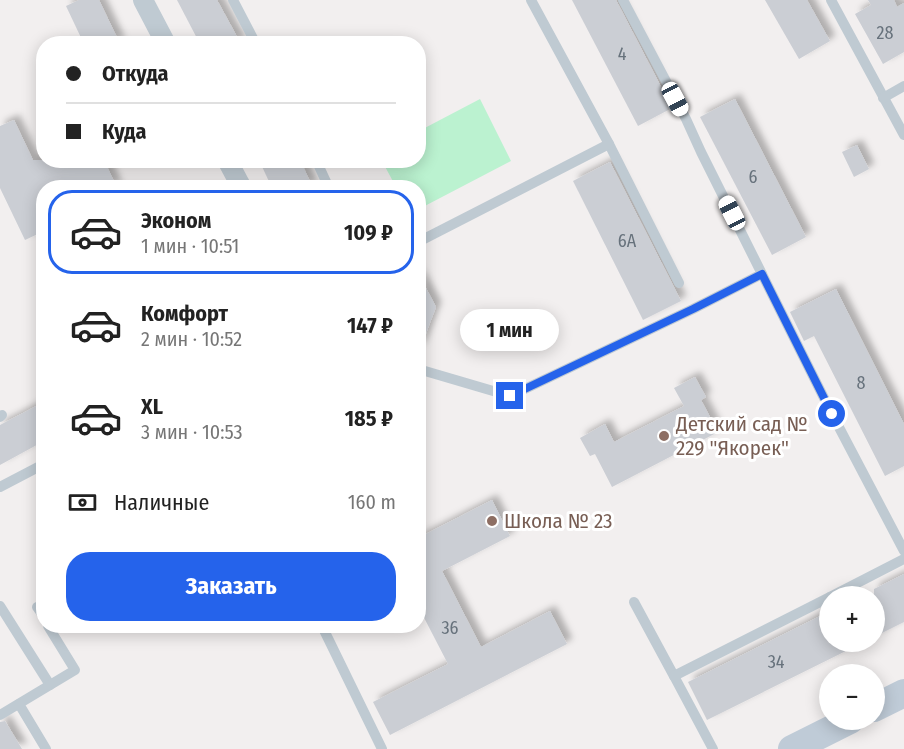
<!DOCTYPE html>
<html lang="ru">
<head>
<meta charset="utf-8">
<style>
	body { margin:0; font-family:"Fira Sans Condensed",sans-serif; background:#f2f2f2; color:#222; height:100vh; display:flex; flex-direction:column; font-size:22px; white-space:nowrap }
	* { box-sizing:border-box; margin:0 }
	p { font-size:20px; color:#767676 }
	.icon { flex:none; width:33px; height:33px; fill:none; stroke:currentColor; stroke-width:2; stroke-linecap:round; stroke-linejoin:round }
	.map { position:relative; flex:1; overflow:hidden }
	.sheet { position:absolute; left:36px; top:180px; width:390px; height:453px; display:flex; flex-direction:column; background:#fff; border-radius:24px; box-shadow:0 3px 15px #0003 }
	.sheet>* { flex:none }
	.banner { position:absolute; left:36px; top:36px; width:390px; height:132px; border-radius:24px; box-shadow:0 3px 15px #0003; display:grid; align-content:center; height:132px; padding:0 30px; background:#fff }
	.fabs { position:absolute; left:819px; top:586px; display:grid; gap:12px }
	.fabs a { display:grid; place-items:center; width:66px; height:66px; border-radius:50%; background:#fff; box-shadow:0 3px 15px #0003; font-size:30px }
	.end { position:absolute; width:27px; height:27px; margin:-14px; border:8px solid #2563eb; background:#fff; box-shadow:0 0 0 3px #fff }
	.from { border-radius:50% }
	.bubble { position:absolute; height:42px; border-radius:21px; background:#fff; box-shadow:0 3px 15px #0003; font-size:20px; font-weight:700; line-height:42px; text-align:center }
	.car { position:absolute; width:18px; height:36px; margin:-18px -9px; border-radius:8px; box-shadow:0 0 4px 2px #0007; background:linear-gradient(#fff 24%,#345 0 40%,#fff 0 76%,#345 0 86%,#fff 0) }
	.banner b { display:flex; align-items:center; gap:21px; height:57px; font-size:22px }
	.banner b+b { border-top:2px solid #e0e0e0 }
	.banner i { width:15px; height:15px; background:#222 }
	ul { padding:10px 0 0; list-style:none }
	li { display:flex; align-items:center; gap:18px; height:84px; margin:0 12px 9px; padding:0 18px; border:3px solid transparent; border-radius:24px }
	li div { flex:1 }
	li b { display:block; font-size:22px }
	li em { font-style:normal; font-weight:700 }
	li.current { border-color:#2563eb }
	li>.icon { width:54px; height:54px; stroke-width:1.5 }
	.pay { display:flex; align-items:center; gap:15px; height:66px; padding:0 30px; font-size:22px }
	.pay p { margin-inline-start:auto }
	.button { display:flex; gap:12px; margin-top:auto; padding:12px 30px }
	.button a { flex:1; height:69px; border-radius:24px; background:#2563eb; color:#fff; font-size:24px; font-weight:700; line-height:69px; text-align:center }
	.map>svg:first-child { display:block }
</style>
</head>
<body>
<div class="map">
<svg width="904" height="749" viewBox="0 0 904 749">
	<defs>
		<filter id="shadow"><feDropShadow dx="5.5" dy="-5.5" stdDeviation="3" flood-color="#0004"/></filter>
	</defs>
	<rect width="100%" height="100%" fill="#f2efef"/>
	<!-- green -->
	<polygon fill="#bbf2d0" points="480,99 511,161 419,209 418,188 396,187 382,161 418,160 419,131"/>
	<!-- building -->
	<g fill="#cbced4" filter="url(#shadow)">
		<polygon points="79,0 99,0 120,44 84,44 66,6"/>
		<polygon points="177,0 217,0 241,44 200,44"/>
		<polygon points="572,0 616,0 672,108 638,126"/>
		<polygon points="765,0 807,0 830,41 799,59"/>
		<polygon points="868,0 894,0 897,7 904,3 904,52 883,64 855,14 871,5"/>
		<polygon points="735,99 806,237 772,255 700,117"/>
		<polygon points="14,120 33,160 104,160 117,188 44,188 44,231 25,240 0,188 0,126"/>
		<polygon points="857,145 869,169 854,177 842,152"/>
		<polygon points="259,160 300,160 313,188 272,188"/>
		<polygon points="610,162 681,301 643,320 573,181"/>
		<polygon points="418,273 436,307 420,349 418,348"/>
		<polygon points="836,289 904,424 904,466 885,476 814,336 804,341 790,312"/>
		<polygon points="695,377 706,397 701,400 718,432 612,487 595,454 590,456 580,438 605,424 614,442 684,406 674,388"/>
		<polygon points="44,402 44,441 0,465 0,425"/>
		<polygon points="492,500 510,536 442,571 481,647 550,611 567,644 390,735 373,702 448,664 418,606 418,538"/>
		<polygon points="904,574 904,622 874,637 874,589"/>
		<polygon points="830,611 830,642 864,642 707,720 688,682"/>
		<polygon points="5,721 22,749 0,749 0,722"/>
	</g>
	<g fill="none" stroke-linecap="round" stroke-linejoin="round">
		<!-- lane -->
		<g stroke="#bfcad2" stroke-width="10">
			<polyline points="233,0 256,44"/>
			<polyline points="531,0 609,144 679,283"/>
			<polyline points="831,0 904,135"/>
			<polyline points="883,98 904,86"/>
			<polyline points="316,160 329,188"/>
			<polyline points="418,242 609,144"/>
			<polyline points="762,274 832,414 904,551"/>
			<polyline points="418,375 425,371 510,396 693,309 762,274 701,152 686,119 623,0"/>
			<polyline points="0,417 2,415"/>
			<polyline points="0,487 44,464"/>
			<polyline points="830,597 904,559"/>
			<polyline points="634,602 674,676"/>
			<polyline points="44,604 37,607 44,617"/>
			<polyline points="0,606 50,685 0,715"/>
			<polyline points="48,626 75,670 50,685"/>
			<polyline points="322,626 382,749"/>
			<polyline points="19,704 46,749"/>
			<polyline points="713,749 674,676 830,597"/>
		</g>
		<!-- street -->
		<g stroke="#bfcad2" stroke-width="20">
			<polyline points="143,0 166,44"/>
			<polyline points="227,160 242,188"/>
		</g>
		<!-- secondary -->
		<g stroke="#bfcbd7" stroke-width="28">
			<polyline points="874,708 904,693"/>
			<polyline points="792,749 850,720"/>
		</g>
	</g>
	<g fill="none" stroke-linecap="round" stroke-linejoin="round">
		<!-- route -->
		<polyline stroke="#2563eb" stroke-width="8" points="510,396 693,309 762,274 832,414"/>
	</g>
	<!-- markers -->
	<g fill="#8d6e63" stroke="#fff" stroke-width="2">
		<circle cx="664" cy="436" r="6"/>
		<circle cx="492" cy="521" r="6"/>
	</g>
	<g text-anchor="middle" stroke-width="6" stroke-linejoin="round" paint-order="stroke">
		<!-- number labels -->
		<g font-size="18" fill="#67727c">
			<text x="885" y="39">28</text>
			<text x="622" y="60">4</text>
			<text x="753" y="183">6</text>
			<text x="627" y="247">6А</text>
			<text x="861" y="389">8</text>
			<text x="450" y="634">36</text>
			<text x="776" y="668">34</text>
		</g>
		<!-- education labels -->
		<g font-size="21" fill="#785e54" stroke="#fff" text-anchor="start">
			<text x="676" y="431">Детский сад №<tspan x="676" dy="24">229 "Якорек"</tspan></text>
			<text x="504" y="528">Школа № 23</text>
		</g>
	</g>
</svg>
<div class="fabs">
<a>+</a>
<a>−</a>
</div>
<i class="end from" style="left:832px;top:414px"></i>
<i class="end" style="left:510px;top:396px"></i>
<div class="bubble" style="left:460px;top:309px;width:99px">1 мин</div>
<i class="car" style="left:675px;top:99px;rotate:152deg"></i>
<i class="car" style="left:732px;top:213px;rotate:333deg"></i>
<div class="banner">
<b><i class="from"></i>Откуда</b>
<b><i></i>Куда</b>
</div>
<section class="sheet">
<ul>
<li class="current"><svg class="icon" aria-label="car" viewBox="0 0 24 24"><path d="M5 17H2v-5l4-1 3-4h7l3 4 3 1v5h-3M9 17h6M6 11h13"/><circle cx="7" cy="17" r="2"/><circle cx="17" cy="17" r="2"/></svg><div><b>Эконом</b><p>1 мин · 10:51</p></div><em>109 ₽</em></li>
<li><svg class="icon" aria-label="car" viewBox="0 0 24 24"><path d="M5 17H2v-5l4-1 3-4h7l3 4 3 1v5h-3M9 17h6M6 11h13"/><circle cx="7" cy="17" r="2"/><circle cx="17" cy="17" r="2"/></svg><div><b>Комфорт</b><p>2 мин · 10:52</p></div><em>147 ₽</em></li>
<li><svg class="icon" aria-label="car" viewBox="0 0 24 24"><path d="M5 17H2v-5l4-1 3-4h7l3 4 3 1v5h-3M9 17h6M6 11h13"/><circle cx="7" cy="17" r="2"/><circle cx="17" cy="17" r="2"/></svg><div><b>XL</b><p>3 мин · 10:53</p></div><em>185 ₽</em></li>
</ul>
<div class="pay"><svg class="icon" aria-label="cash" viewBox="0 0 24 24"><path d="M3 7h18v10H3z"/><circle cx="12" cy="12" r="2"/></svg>Наличные<p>160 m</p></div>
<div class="button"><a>Заказать</a></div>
</section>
</div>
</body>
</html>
